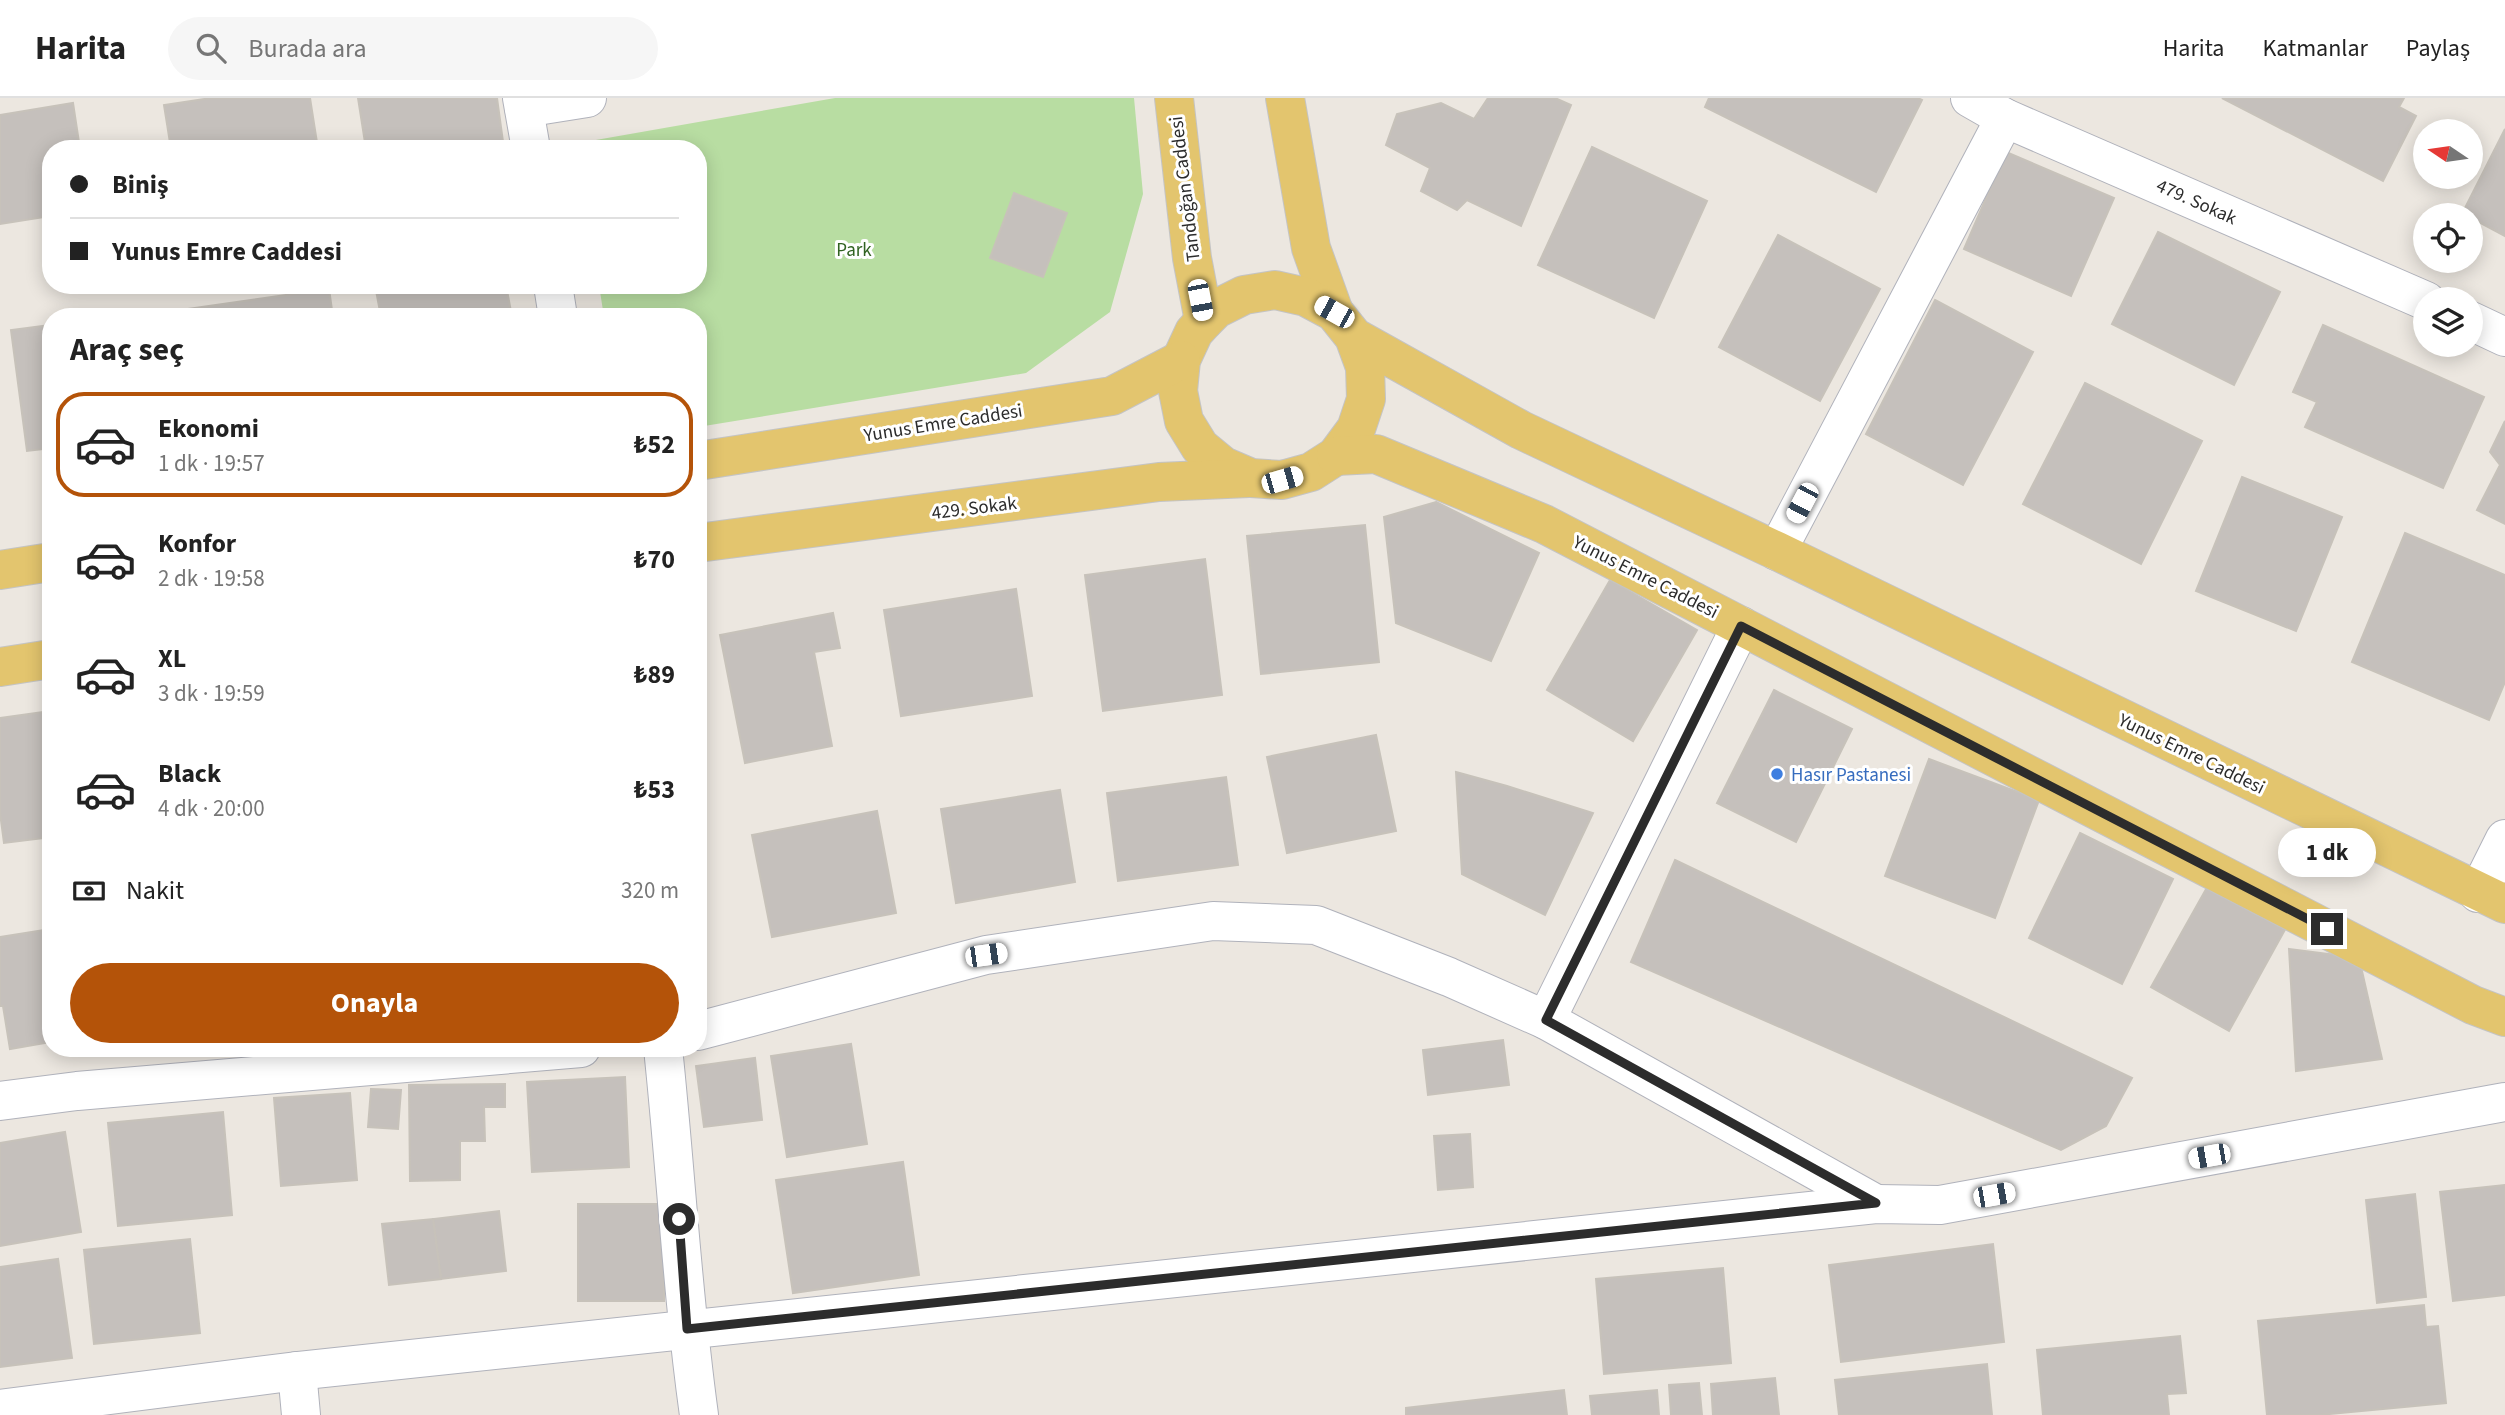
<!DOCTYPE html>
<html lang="tr">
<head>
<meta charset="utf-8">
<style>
	body { margin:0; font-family:"Source Sans 3",sans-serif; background:#f6f6f6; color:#222; height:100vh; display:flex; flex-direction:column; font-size:26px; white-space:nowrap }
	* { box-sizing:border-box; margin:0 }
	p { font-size:23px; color:#767676 }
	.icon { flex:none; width:38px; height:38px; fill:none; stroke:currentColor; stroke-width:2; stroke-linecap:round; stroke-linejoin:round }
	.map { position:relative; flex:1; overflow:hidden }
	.sheet { position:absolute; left:42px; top:210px; width:665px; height:749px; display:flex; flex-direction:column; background:#fff; border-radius:28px; box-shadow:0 4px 18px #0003 }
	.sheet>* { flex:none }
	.top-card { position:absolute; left:42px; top:42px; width:665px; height:154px; border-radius:28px; box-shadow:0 4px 18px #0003; display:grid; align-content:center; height:154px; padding:0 28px; background:#fff }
	.needle { width:46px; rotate:283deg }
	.controls { position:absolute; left:2413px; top:21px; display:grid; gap:14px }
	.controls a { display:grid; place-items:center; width:70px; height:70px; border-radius:50%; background:#fff; box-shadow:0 4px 18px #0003; font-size:35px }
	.end { position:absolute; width:32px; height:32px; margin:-16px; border:9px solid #2c2c2c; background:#fff; box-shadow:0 0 0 4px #fff }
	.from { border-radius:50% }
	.bubble { position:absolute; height:49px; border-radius:24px; background:#fff; box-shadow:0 4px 18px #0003; font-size:23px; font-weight:700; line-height:49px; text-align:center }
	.car { position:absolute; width:21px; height:42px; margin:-21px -10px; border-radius:9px; box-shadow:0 0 5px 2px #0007; background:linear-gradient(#fff 24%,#345 0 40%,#fff 0 76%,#345 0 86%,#fff 0) }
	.top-card b { display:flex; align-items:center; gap:24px; height:66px; font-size:26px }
	.top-card b+b { border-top:2px solid #e0e0e0 }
	.top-card i { width:18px; height:18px; background:#222 }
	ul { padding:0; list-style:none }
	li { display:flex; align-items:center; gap:21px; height:105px; margin:0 14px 10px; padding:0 14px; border:4px solid transparent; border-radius:28px }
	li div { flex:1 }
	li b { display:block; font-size:26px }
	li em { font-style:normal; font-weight:700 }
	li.on { border-color:#b45309 }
	li>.icon { width:63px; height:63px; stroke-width:1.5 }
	h2 { padding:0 28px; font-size:32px; line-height:84px }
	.pay { display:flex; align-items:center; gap:18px; height:77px; padding:0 28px; font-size:26px }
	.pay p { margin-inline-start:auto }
	.button { display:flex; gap:14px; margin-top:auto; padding:14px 28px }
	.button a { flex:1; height:80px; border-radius:42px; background:#b45309; color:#fff; font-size:28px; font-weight:700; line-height:80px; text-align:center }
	header { display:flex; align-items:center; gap:42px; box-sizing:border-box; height:98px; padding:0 35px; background:#fff; border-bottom:2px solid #e0e0e0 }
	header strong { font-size:33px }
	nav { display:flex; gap:38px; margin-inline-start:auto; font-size:24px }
	.search { width:490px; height:63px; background:#f6f6f6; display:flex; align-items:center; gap:18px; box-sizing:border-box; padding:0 24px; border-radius:38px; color:#767676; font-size:26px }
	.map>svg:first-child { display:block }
</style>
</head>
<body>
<header>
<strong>Harita</strong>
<div class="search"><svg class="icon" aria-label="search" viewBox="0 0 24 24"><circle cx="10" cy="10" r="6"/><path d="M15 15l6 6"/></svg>Burada ara</div>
<nav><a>Harita</a><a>Katmanlar</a><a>Paylaş</a></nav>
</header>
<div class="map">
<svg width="2505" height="1317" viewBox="0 0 2505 1317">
	<rect width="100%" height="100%" fill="#ece7e0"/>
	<!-- green -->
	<polygon fill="#b8dda2" points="835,0 1134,0 1143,96 1110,214 1026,275 698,329 698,219 604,219 599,187 698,187 698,51 574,51 573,46"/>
	<!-- building -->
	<g fill="#c5c0bc" stroke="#c7c2ba" stroke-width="2">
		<polygon points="211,0 310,0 318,51 171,51 164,7"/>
		<polygon points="358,0 497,0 504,51 366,51"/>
		<polygon points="1488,0 1555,0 1571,7 1521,128 1467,102 1457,112 1421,93 1430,70 1386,47 1397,16 1441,5 1474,21"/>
		<polygon points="1709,0 1918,0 1922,2 1876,94 1705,9"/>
		<polygon points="2222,0 2404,0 2399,9 2416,18 2383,83"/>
		<polygon points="73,5 80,51 51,51 51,118 0,126 0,17"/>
		<polygon points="2505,31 2505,138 2471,120 2471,117 2462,116"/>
		<polygon points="1592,49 1707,103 1654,220 1538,167"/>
		<polygon points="2006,54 2114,100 2071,198 1964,151"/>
		<polygon points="1014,95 1067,115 1043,179 990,160"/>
		<polygon points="2158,134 2280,194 2234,287 2112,226"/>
		<polygon points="1778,137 1880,191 1820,303 1719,249"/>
		<polygon points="375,187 506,187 512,219 381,219"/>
		<polygon points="329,191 333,219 188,219 187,211"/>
		<polygon points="1935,202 2033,254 1963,387 1866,336"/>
		<polygon points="51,227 51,350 27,353 11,232"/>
		<polygon points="2323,227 2484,299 2443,390 2305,329 2317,304 2293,294"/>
		<polygon points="2085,285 2202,343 2141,466 2023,406"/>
		<polygon points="2505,323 2505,426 2477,412 2500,367 2490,354"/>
		<polygon points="2242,379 2342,419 2296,533 2196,493"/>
		<polygon points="1436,404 1539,455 1491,563 1396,525 1384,419"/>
		<polygon points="1365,427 1379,564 1261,576 1247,438"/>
		<polygon points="2405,435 2505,477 2505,584 2489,622 2352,564"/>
		<polygon points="1205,461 1222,597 1103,613 1085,477"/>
		<polygon points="1610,482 1697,532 1633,643 1547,592"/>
		<polygon points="1016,491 1032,598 901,618 884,512"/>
		<polygon points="833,515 840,550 814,554 832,648 745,665 720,537"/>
		<polygon points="1774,592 1852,631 1796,744 1717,705"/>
		<polygon points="51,613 51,739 4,745 0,715 0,620"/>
		<polygon points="1376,637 1396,733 1287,755 1267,659"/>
		<polygon points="1929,661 2039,702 1995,820 1885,778"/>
		<polygon points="1456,674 1507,688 1593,715 1545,817 1462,776"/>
		<polygon points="1226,679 1238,767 1118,783 1107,695"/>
		<polygon points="1060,692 1075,784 956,805 941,711"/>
		<polygon points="877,713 896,815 772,839 752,737"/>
		<polygon points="2080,735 2173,781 2122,886 2029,840"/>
		<polygon points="1675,762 2132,980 2106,1028 2061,1052 1631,864"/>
		<polygon points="2210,784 2287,828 2229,933 2151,889"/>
		<polygon points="51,831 51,944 10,951 3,908 0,908 0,839"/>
		<polygon points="2289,851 2359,860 2382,961 2296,973"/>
		<polygon points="1503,942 1509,987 1428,997 1423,952"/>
		<polygon points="851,946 867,1046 787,1059 771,958"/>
		<polygon points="755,960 762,1022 704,1029 696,968"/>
		<polygon points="625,979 629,1069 532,1074 527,984"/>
		<polygon points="505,986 505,1009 484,1009 485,1043 460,1043 460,1082 410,1083 409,987"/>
		<polygon points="371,991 401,992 398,1031 368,1029"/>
		<polygon points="350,995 357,1082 281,1088 274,1000"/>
		<polygon points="223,1014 232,1117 118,1128 108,1025"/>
		<polygon points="65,1034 81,1134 0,1148 0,1045"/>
		<polygon points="1470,1036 1473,1089 1438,1092 1434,1038"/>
		<polygon points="903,1064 919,1177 793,1195 776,1082"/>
		<polygon points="2505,1087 2505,1197 2453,1203 2440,1094"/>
		<polygon points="2415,1096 2426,1199 2377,1205 2366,1102"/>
		<rect x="578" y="1106" width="86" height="97"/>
		<polygon points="499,1113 506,1173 441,1181 433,1121"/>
		<polygon points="433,1121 441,1181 389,1187 382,1126"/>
		<polygon points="190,1141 200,1235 94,1246 84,1152"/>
		<polygon points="1993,1146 2004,1244 1841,1264 1829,1167"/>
		<polygon points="58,1161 72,1260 0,1269 0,1169"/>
		<polygon points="1723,1170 1731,1265 1604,1276 1596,1181"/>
		<polygon points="2424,1207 2426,1229 2438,1228 2446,1305 2319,1317 2267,1317 2258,1223"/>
		<polygon points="2180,1238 2186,1295 2167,1296 2169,1317 2043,1317 2037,1252"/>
		<polygon points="1987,1266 1992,1317 1839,1317 1835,1282"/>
		<polygon points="1775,1280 1779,1317 1713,1317 1711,1286"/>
		<polygon points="1699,1285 1702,1317 1671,1317 1669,1287"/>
		<polygon points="1564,1292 1567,1317 1406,1317 1406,1310"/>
		<polygon points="1657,1292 1659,1317 1592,1317 1590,1298"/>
	</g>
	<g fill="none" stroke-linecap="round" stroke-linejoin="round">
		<defs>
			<g id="minor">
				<polyline points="522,0 531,51"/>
				<polyline points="1970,0 2005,20 2426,203"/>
				<polyline points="524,10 587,0"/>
				<polyline points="553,187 558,219"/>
				<polyline points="2471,223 2505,239"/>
				<polyline points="1777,453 2005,20"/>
				<polyline points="2478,795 2505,741"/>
				<polyline points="1546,922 1741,528"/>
				<polyline points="698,933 986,857 1213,823 1316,827 1449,879 1546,922 1876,1106"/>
				<path d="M663 950C676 1073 682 1195 699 1317"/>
				<polyline points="0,1003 77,993 581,950"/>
				<polyline points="297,1273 301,1317"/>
				<polyline points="0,1311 297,1273 1876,1106 1940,1107 2505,1004"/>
			</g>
			<g id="major">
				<polyline points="1174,0 1192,160 1204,223"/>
				<polyline points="1285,0 1311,150 1334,214"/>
				<polyline points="1354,239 1365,269 1366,301 1356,331 1336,358 1311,374 1282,382 1251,380 1223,368 1200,349 1184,323 1178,293 1181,262 1194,234 1204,223 1216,211 1244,197 1275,192 1306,199 1334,214 1354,239 1521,332 1777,453 2505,806"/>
				<polyline points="1336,358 1376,356 1544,426 2473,907 2505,919"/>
				<polyline points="698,363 1112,298 1181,262"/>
				<polyline points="698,445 1159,384 1249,380"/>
				<polyline points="0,472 51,464"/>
				<polyline points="0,569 51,561"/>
			</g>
		</defs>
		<!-- minor casing -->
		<use href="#minor" stroke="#b0b2bb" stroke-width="40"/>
		<!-- major casing -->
		<use href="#major" stroke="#c4c4c4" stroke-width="40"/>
		<!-- minor -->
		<use href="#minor" stroke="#fff" stroke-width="38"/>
		<!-- major -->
		<use href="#major" stroke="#e3c56e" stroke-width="38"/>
	</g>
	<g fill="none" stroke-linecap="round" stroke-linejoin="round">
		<!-- route -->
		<polyline stroke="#2c2c2c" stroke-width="9" points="679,1121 687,1231 1876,1105 1546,922 1741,528 2327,831"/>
	</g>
	<!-- markers -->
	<circle fill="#3f7fe0" stroke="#fff" stroke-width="2.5" cx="1777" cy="676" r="7"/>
	<g text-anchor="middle" stroke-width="6" stroke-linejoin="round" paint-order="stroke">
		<!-- street labels -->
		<g font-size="19" fill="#2c2c2c" stroke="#fff">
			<text transform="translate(1184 91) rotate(-97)" y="7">Tandoğan Caddesi</text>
			<text transform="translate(2197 103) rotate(24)" y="7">479. Sokak</text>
			<text transform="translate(943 324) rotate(-9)" y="7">Yunus Emre Caddesi</text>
			<text transform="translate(974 409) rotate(-7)" y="7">429. Sokak</text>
			<text transform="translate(1646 478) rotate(27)" y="7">Yunus Emre Caddesi</text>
			<text transform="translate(2192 655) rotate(26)" y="7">Yunus Emre Caddesi</text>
		</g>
		<!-- park labels -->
		<g font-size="19" fill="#316322" stroke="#fff">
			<text x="854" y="158">Park</text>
		</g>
		<!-- shop labels -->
		<g font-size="19" fill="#366cbe" stroke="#fff" text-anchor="start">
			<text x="1791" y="683">Hasır Pastanesi</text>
		</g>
	</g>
</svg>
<div class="controls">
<a><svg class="needle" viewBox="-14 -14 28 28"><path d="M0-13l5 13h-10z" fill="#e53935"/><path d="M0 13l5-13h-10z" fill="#767676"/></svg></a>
<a><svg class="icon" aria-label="locate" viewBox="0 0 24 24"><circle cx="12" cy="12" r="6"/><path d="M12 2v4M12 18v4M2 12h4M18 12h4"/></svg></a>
<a><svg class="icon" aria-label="layers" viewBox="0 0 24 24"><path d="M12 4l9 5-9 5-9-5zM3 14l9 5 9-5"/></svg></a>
</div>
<i class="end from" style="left:679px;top:1121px"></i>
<i class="end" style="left:2327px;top:831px"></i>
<div class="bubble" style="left:2278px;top:730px;width:98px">1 dk</div>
<i class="car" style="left:1200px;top:202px;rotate:169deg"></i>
<i class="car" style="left:1334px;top:214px;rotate:299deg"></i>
<i class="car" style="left:1282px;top:382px;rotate:74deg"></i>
<i class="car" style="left:1802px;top:405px;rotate:208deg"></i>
<i class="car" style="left:986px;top:857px;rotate:82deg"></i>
<i class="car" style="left:2209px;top:1058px;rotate:260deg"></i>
<i class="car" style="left:1994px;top:1097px;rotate:80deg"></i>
<div class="top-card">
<b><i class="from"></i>Biniş</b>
<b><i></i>Yunus Emre Caddesi</b>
</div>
<section class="sheet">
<h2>Araç seç</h2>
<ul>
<li class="on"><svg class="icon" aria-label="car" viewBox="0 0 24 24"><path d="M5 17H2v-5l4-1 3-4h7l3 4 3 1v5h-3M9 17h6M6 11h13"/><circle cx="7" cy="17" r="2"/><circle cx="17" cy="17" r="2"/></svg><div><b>Ekonomi</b><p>1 dk · 19:57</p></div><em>₺52</em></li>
<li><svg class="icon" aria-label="car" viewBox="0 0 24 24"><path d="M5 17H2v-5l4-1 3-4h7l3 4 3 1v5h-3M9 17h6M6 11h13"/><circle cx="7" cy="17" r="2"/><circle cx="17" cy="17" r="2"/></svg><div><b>Konfor</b><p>2 dk · 19:58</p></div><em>₺70</em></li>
<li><svg class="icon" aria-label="car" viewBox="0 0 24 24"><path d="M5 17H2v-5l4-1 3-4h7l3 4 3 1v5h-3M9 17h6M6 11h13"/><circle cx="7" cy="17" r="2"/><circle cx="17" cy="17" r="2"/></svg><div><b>XL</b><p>3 dk · 19:59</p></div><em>₺89</em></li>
<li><svg class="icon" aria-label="car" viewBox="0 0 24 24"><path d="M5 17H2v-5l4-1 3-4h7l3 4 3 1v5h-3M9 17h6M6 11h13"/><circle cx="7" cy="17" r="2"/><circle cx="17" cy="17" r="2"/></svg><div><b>Black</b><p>4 dk · 20:00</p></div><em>₺53</em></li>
</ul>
<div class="pay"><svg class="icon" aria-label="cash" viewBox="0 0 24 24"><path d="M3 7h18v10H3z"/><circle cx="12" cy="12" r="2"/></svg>Nakit<p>320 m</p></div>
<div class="button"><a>Onayla</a></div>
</section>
</div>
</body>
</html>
